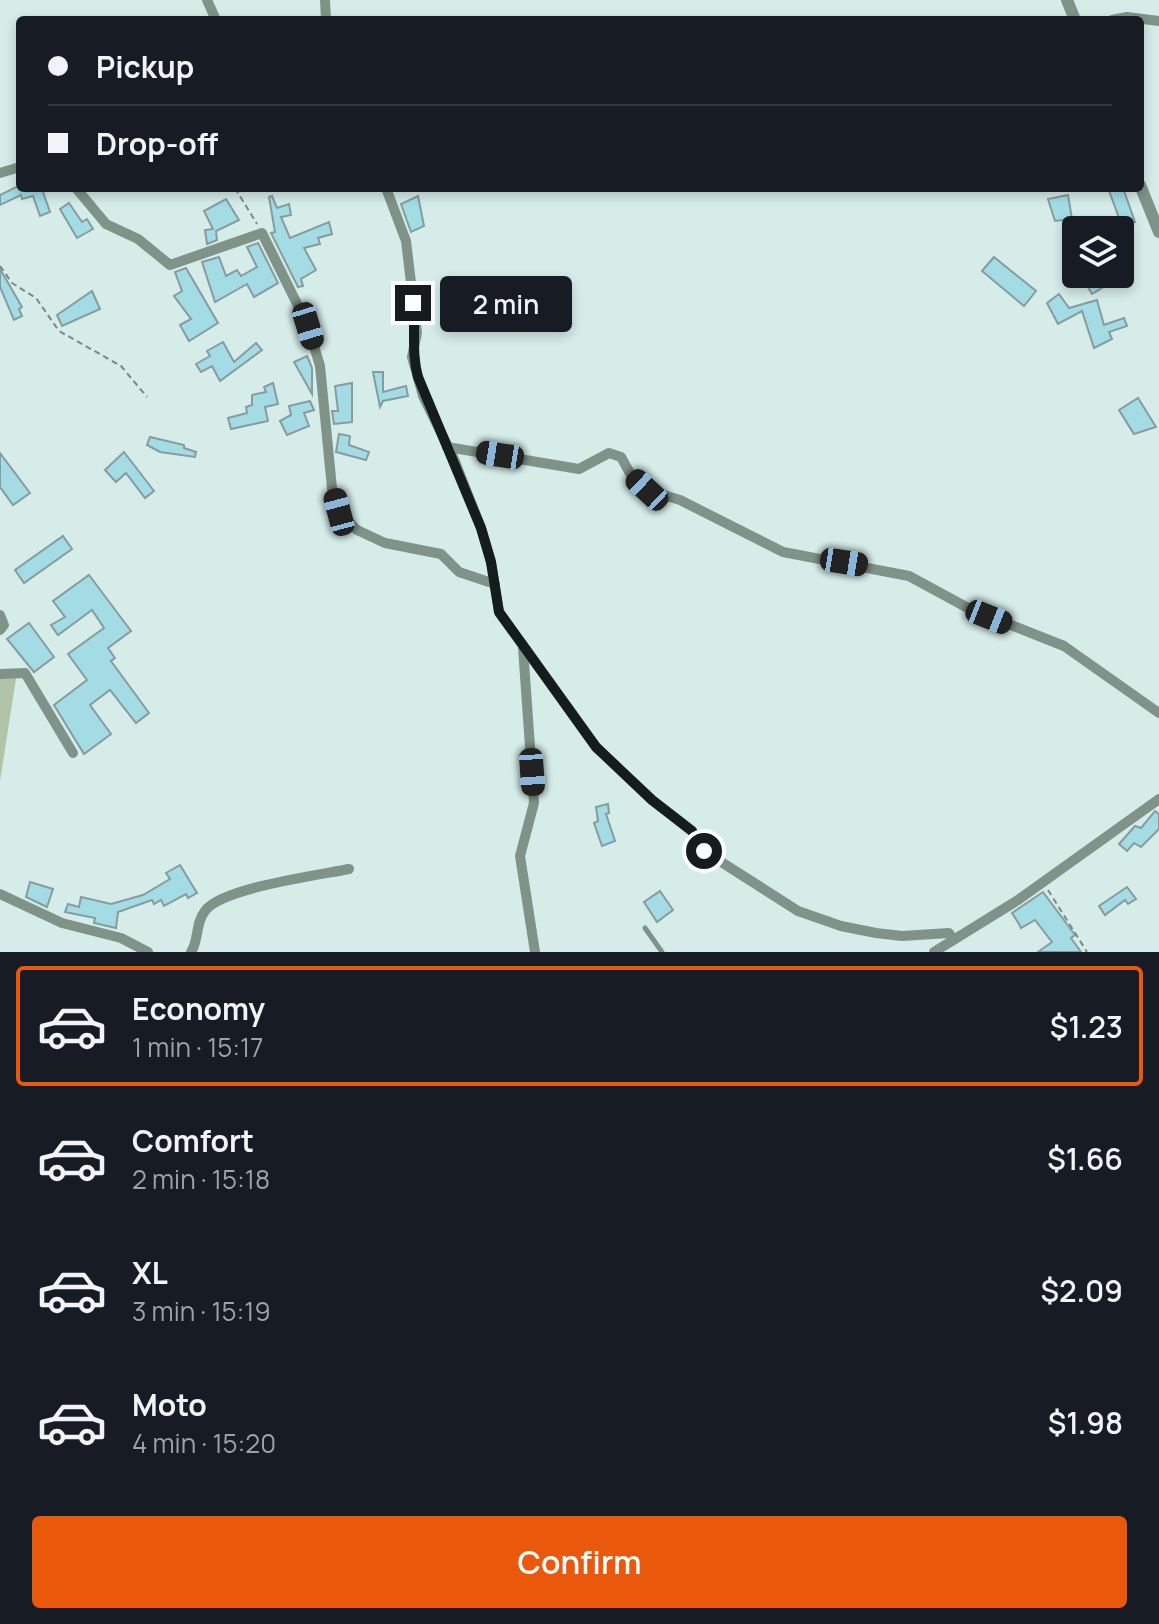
<!DOCTYPE html>
<html lang="en">
<head>
<meta charset="utf-8">
<style>
	body { margin:0; font-family:Manrope,sans-serif; background:#20242c; color:#f1f3f6; height:100vh; display:flex; flex-direction:column; font-size:30px; white-space:nowrap }
	* { box-sizing:border-box; margin:0 }
	p { font-size:26px; color:#9ea1a6 }
	.icon { flex:none; width:44px; height:44px; fill:none; stroke:currentColor; stroke-width:2; stroke-linecap:round; stroke-linejoin:round }
	.map { position:relative; height:952px; overflow:hidden }
	.side { display:flex; flex-direction:column; background:#171b24; flex:1 }
	.side>* { flex:none }
	.guide { position:absolute; left:16px; top:16px; width:1128px; height:176px; border-radius:8px; box-shadow:0 4px 12px #0003; display:grid; align-content:center; height:176px; padding:0 32px; background:#171b24 }
	.buttons { position:absolute; left:1062px; top:216px; display:grid; gap:16px }
	.buttons a { display:grid; place-items:center; width:72px; height:72px; border-radius:8px; background:#171b24; box-shadow:0 4px 12px #0003; font-size:40px }
	.end { position:absolute; width:36px; height:36px; margin:-18px; border:10px solid #151d1c; background:#fff; box-shadow:0 0 0 4px #fff }
	.from { border-radius:50% }
	.bubble { position:absolute; height:56px; border-radius:8px; background:#171b24; box-shadow:0 4px 12px #0003; font-size:26px; font-weight:600; line-height:56px; text-align:center }
	.car { position:absolute; width:24px; height:48px; margin:-24px -12px; border-radius:10px; box-shadow:0 0 6px 2px #0007; background:linear-gradient(#222 24%,#8ab4d8 0 40%,#222 0 76%,#8ab4d8 0 86%,#222 0) }
	.guide b { display:flex; align-items:center; gap:28px; height:76px; font-size:30px }
	.guide b+b { border-top:2px solid #363941 }
	.guide i { width:20px; height:20px; background:#f1f3f6 }
	ul { padding:14px 0 0; list-style:none }
	li { display:flex; align-items:center; gap:24px; height:120px; margin:0 16px 12px; padding:0 16px; border:4px solid transparent; border-radius:8px }
	li div { flex:1 }
	li b { display:block; font-size:30px }
	li em { font-style:normal; font-weight:600 }
	li.active { border-color:#ea580c }
	li>.icon { width:72px; height:72px; stroke-width:1.5 }
	.button { display:flex; gap:16px; margin-top:auto; padding:16px 32px }
	.button a { flex:1; height:92px; border-radius:8px; background:#ea580c; color:#fff; font-size:32px; font-weight:600; line-height:92px; text-align:center }
	.map>svg:first-child { display:block }
</style>
</head>
<body>
<div class="map">
<svg width="1159" height="952" viewBox="0 0 1159 952">
	<rect width="100%" height="100%" fill="#d5ece8"/>
	<!-- green -->
	<polygon fill="#b1c4a8" points="17,672 0,781 0,674"/>
	<!-- building -->
	<g fill="#a3dce5" stroke="#879c9f" stroke-width="2">
		<polygon points="20,185 20,188 51,188 43,192 50,212 40,216 33,196 22,199 21,195 0,205 0,195"/>
		<polygon points="1108,188 1123,188 1135,222 1122,226"/>
		<polygon points="1068,195 1072,219 1055,221 1048,199"/>
		<polygon points="272,196 277,208 289,204 291,215 281,217 290,238 329,222 332,234 318,238 320,244 304,248 316,270 301,279 303,286 298,287 271,233 275,232 269,197"/>
		<polygon points="418,196 424,226 411,232 401,204"/>
		<polygon points="226,199 239,220 216,231 217,240 207,244 205,230 213,229 204,211"/>
		<polygon points="69,203 82,222 87,219 93,229 77,238 60,209"/>
		<polygon points="258,243 278,283 254,297 247,284 215,302 202,262 219,257 226,276 237,270 241,276 257,267 247,247"/>
		<polygon points="1120,255 1129,272 1092,294 1086,284 1102,274 1120,274"/>
		<polygon points="994,257 1036,291 1024,306 982,271"/>
		<polygon points="186,268 218,323 189,341 180,325 191,319 174,296 182,291 175,272"/>
		<polygon points="0,269 22,307 19,309 22,316 14,320 0,287"/>
		<polygon points="92,291 100,309 62,326 57,315"/>
		<polygon points="1059,294 1069,308 1097,300 1104,325 1124,318 1127,326 1109,332 1112,339 1094,348 1082,311 1058,324 1047,303"/>
		<polygon points="223,342 234,362 256,343 262,350 220,381 212,366 201,372 196,364 210,356 207,351"/>
		<polygon points="307,356 312,368 312,394 294,362"/>
		<polygon points="373,372 383,372 383,392 406,386 408,396 383,401 380,407"/>
		<polygon points="273,383 278,404 265,407 268,421 231,429 228,418 247,413 246,407 252,405 252,395 266,392 264,387"/>
		<polygon points="352,383 352,422 334,424 332,411 338,411 335,386"/>
		<polygon points="1138,398 1156,427 1134,434 1119,410"/>
		<polygon points="310,401 314,410 304,413 309,426 287,435 280,421 291,415 289,406"/>
		<polygon points="339,434 350,436 349,445 369,452 366,460 336,452"/>
		<polygon points="150,437 184,445 184,448 196,452 195,457 160,452 147,445"/>
		<polygon points="124,452 154,491 145,498 126,473 116,482 105,470"/>
		<polygon points="0,453 30,493 13,505 0,487"/>
		<polygon points="63,536 72,549 24,583 15,570"/>
		<polygon points="89,575 131,631 108,648 115,658 111,661 149,713 136,723 110,690 90,705 111,734 84,754 54,705 87,680 68,654 104,628 92,610 58,635 51,625 65,617 53,601"/>
		<polygon points="29,623 54,657 34,672 7,639"/>
		<polygon points="608,804 609,813 606,814 615,841 602,846 594,823 598,821 596,807"/>
		<polygon points="1155,811 1159,814 1159,829 1141,847 1134,843 1127,851 1119,844 1135,826 1141,828"/>
		<polygon points="180,865 197,893 188,898 186,894 164,906 161,900 154,904 152,900 118,912 116,928 94,923 95,918 65,912 68,904 79,907 81,897 111,904 143,895 170,879 166,873"/>
		<polygon points="30,882 53,889 47,907 26,897"/>
		<polygon points="1127,887 1136,899 1128,904 1125,900 1105,915 1099,906"/>
		<polygon points="660,891 673,910 657,922 644,902"/>
		<polygon points="1043,892 1075,935 1071,938 1081,952 1038,952 1052,942 1035,920 1021,928 1019,924 1012,913"/>
	</g>
	<g fill="none" stroke-linecap="round" stroke-linejoin="round">
		<!-- path -->
		<g stroke="#7a8a87" stroke-width="2" stroke-dasharray="6 4" stroke-linecap="butt">
			<polyline points="235,188 257,224"/>
			<polyline points="0,266 12,283 36,298 59,331 121,366 147,397"/>
			<polyline points="1048,890 1087,952"/>
		</g>
		<!-- service -->
		<polyline stroke="#809388" stroke-width="5" points="645,928 662,952"/>
		<!-- minor -->
		<g stroke="#809388" stroke-width="10">
			<polyline points="207,0 216,20"/>
			<polyline points="325,0 326,20"/>
			<polyline points="1112,20 1127,17 1159,21"/>
			<polyline points="0,173 20,167"/>
			<polyline points="76,188 106,224 138,239 170,265 262,233 308,326 320,366 332,488 339,512 357,530 385,543 441,554 459,572 495,584"/>
			<polyline points="386,188 406,241 417,333 412,357 423,396 454,459 481,528 491,562 499,612 596,747 652,800 692,831 704,851 798,911 841,926 876,933 902,936 949,933 953,940"/>
			<polyline points="447,447 579,469 609,453 621,457 631,475 647,490 680,500 783,552 909,576 968,608 1064,646 1159,713"/>
			<polyline points="0,615 4,625 0,630"/>
			<polyline points="523,648 534,803 520,856 535,952"/>
			<polyline points="0,674 25,673 73,753"/>
			<polyline points="0,894 62,923 121,938 148,952"/>
			<path d="M191 952C199 941 195 923 205 911 221 888 319 875 349 869"/>
			<polyline points="934,952 1018,900 1159,799"/>
		</g>
		<!-- tertiary -->
		<g stroke="#809388" stroke-width="12">
			<polyline points="1067,0 1075,20"/>
			<polyline points="1140,185 1159,232"/>
		</g>
	</g>
	<g fill="none" stroke-linecap="round" stroke-linejoin="round">
		<!-- route -->
		<path stroke="#151d1c" stroke-width="10" d="M413 303C416 328 411 352 418 377L481 528 491 562 499 612 596 747 652 800 692 831 704 851"/>
	</g>
</svg>
<div class="buttons">
<a><svg class="icon" aria-label="layers" viewBox="0 0 24 24"><path d="M12 4l9 5-9 5-9-5zM3 14l9 5 9-5"/></svg></a>
</div>
<i class="end from" style="left:704px;top:851px"></i>
<i class="end" style="left:413px;top:303px"></i>
<div class="bubble" style="left:440px;top:276px;width:132px">2 min</div>
<i class="car" style="left:308px;top:326px;rotate:163deg"></i>
<i class="car" style="left:500px;top:455px;rotate:279deg"></i>
<i class="car" style="left:647px;top:490px;rotate:313deg"></i>
<i class="car" style="left:339px;top:512px;rotate:345deg"></i>
<i class="car" style="left:844px;top:562px;rotate:99deg"></i>
<i class="car" style="left:989px;top:617px;rotate:112deg"></i>
<i class="car" style="left:532px;top:772px;rotate:176deg"></i>
<div class="guide">
<b><i class="from"></i>Pickup</b>
<b><i></i>Drop-off</b>
</div>
</div>
<section class="side">
<ul>
<li class="active"><svg class="icon" aria-label="car" viewBox="0 0 24 24"><path d="M5 17H2v-5l4-1 3-4h7l3 4 3 1v5h-3M9 17h6M6 11h13"/><circle cx="7" cy="17" r="2"/><circle cx="17" cy="17" r="2"/></svg><div><b>Economy</b><p>1 min · 15:17</p></div><em>$1.23</em></li>
<li><svg class="icon" aria-label="car" viewBox="0 0 24 24"><path d="M5 17H2v-5l4-1 3-4h7l3 4 3 1v5h-3M9 17h6M6 11h13"/><circle cx="7" cy="17" r="2"/><circle cx="17" cy="17" r="2"/></svg><div><b>Comfort</b><p>2 min · 15:18</p></div><em>$1.66</em></li>
<li><svg class="icon" aria-label="car" viewBox="0 0 24 24"><path d="M5 17H2v-5l4-1 3-4h7l3 4 3 1v5h-3M9 17h6M6 11h13"/><circle cx="7" cy="17" r="2"/><circle cx="17" cy="17" r="2"/></svg><div><b>XL</b><p>3 min · 15:19</p></div><em>$2.09</em></li>
<li><svg class="icon" aria-label="car" viewBox="0 0 24 24"><path d="M5 17H2v-5l4-1 3-4h7l3 4 3 1v5h-3M9 17h6M6 11h13"/><circle cx="7" cy="17" r="2"/><circle cx="17" cy="17" r="2"/></svg><div><b>Moto</b><p>4 min · 15:20</p></div><em>$1.98</em></li>
</ul>
<div class="button"><a>Confirm</a></div>
</section>
</body>
</html>
